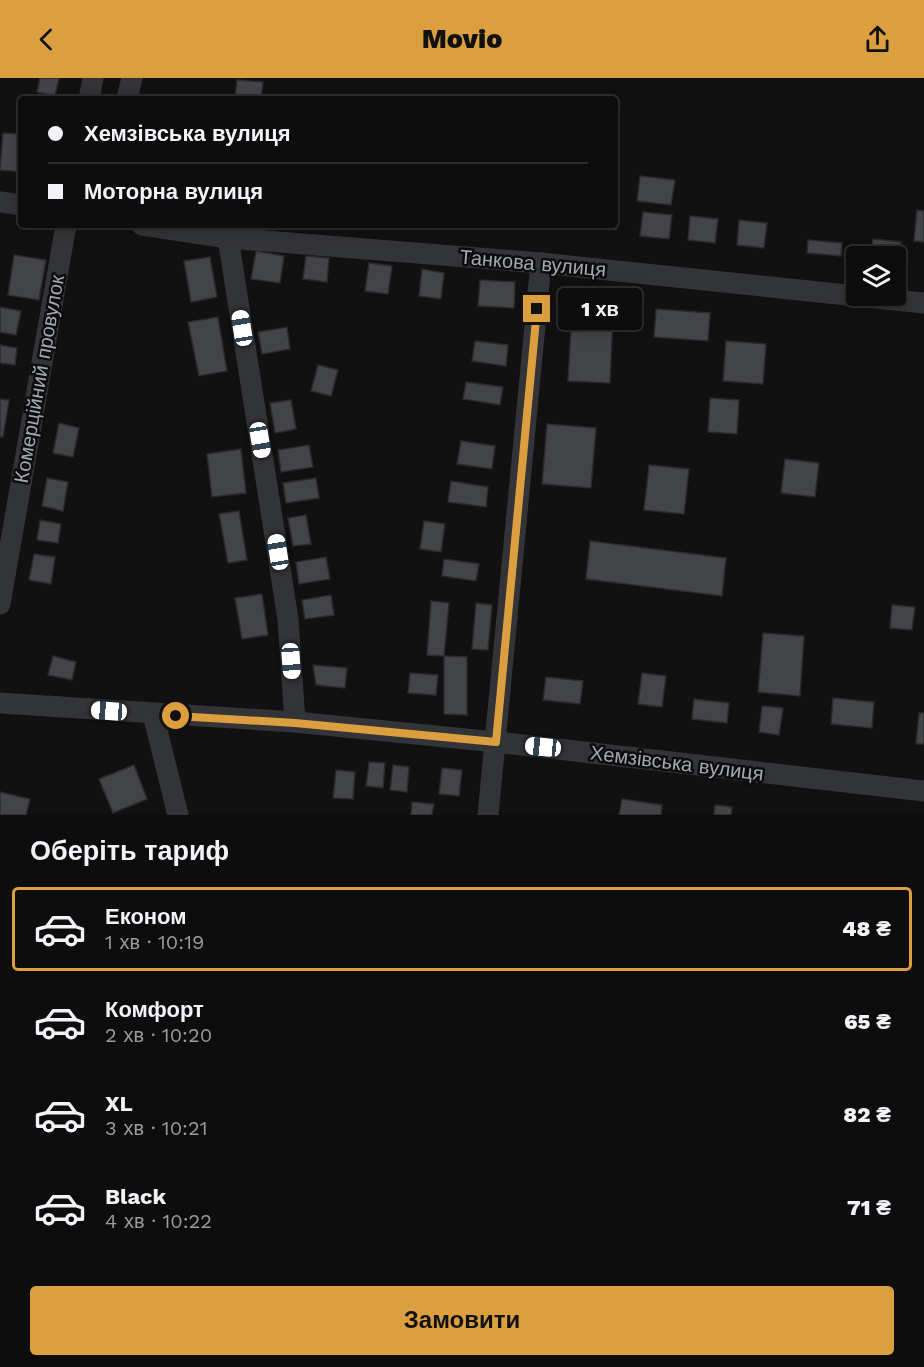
<!DOCTYPE html>
<html lang="uk">
<head>
<meta charset="utf-8">
<style>
	body { margin:0; font-family:"Work Sans",sans-serif; background:#161617; color:#f1f3f6; height:100vh; display:flex; flex-direction:column; font-size:22px; white-space:nowrap }
	* { box-sizing:border-box; margin:0 }
	p { font-size:20px; color:#9a9c9e }
	.icon { flex:none; width:33px; height:33px; fill:none; stroke:currentColor; stroke-width:2; stroke-linecap:round; stroke-linejoin:round }
	.map { position:relative; height:737px; overflow:hidden }
	.drawer { display:flex; flex-direction:column; background:#0d0d0e; flex:1 }
	.drawer>* { flex:none }
	.guide { position:absolute; left:18px; top:18px; width:600px; height:132px; border-radius:6px; box-shadow:0 3px 15px #0003,0 0 0 2px #2d2d2e; display:grid; align-content:center; height:132px; padding:0 30px; background:#0d0d0e }
	.tools { position:absolute; left:846px; top:168px; display:grid; gap:12px }
	.tools a { display:grid; place-items:center; width:60px; height:60px; border-radius:6px; background:#0d0d0e; box-shadow:0 3px 15px #0003,0 0 0 2px #2d2d2e; font-size:30px }
	.end { position:absolute; width:27px; height:27px; margin:-14px; border:8px solid #db9f40; background:#111; box-shadow:0 0 0 3px #111 }
	.from { border-radius:50% }
	.bubble { position:absolute; height:42px; border-radius:6px; background:#0d0d0e; box-shadow:0 3px 15px #0003,0 0 0 2px #2d2d2e; font-size:20px; font-weight:800; line-height:42px; text-align:center }
	.car { position:absolute; width:18px; height:36px; margin:-18px -9px; border-radius:8px; box-shadow:0 0 4px 2px #0007; background:linear-gradient(#fff 24%,#345 0 40%,#fff 0 76%,#345 0 86%,#fff 0) }
	.guide b { display:flex; align-items:center; gap:21px; height:57px; font-size:22px }
	.guide b+b { border-top:2px solid #2d2d2e }
	.guide i { width:15px; height:15px; background:#f1f3f6 }
	ul { padding:0; list-style:none }
	li { display:flex; align-items:center; gap:18px; height:84px; margin:0 12px 9px; padding:0 18px; border:3px solid transparent; border-radius:6px }
	li div { flex:1 }
	li b { display:block; font-size:22px }
	li em { font-style:normal; font-weight:800 }
	li.on { border-color:#db9f40 }
	li>.icon { width:54px; height:54px; stroke-width:1.5 }
	h2 { padding:0 30px; font-size:27px; line-height:72px }
	.action { display:flex; gap:12px; margin-top:auto; padding:12px 30px }
	.action a { flex:1; height:69px; border-radius:6px; background:#db9f40; color:#111; font-size:24px; font-weight:800; line-height:69px; text-align:center }
	header { display:flex; justify-content:space-between; align-items:center; height:78px; padding:0 30px; background:#db9f40; color:#111; font-size:27px; font-weight:800 }
	.map>svg:first-child { display:block }
</style>
</head>
<body>
<header><svg class="icon" aria-label="back" viewBox="0 0 24 24"><path d="M15 5l-7 7 7 7"/></svg>Movio<svg class="icon" aria-label="share" viewBox="0 0 24 24"><path d="M12 15V3M7 8l5-5 5 5M5 13v7h14v-7"/></svg></header>
<div class="map">
<svg width="924" height="737" viewBox="0 0 924 737">
	<rect width="100%" height="100%" fill="#111112"/>
	<!-- building -->
	<g fill="#434447" stroke="#2b2b2e" stroke-width="1.5">
		<polygon points="40,0 59,0 55,18 37,14"/>
		<polygon points="237,2 263,4 261,21 235,21"/>
		<polygon points="3,55 21,56 21,94 0,92"/>
		<polygon points="640,98 675,102 671,127 637,123"/>
		<polygon points="615,128 618,128 616,152 585,150 585,147 615,147"/>
		<polygon points="917,132 924,133 924,164 914,163"/>
		<polygon points="643,134 672,137 669,161 640,158"/>
		<polygon points="690,138 718,141 715,165 688,162"/>
		<polygon points="739,142 767,145 764,170 737,167"/>
		<polygon points="873,161 901,164 899,184 896,183 896,178 871,178"/>
		<polygon points="808,162 842,165 841,178 807,175"/>
		<polygon points="256,173 284,178 280,205 251,201"/>
		<polygon points="14,177 46,182 39,222 8,217"/>
		<polygon points="306,178 329,180 327,204 303,201"/>
		<polygon points="210,179 217,219 191,224 184,183"/>
		<polygon points="369,185 392,188 388,216 365,213"/>
		<polygon points="422,191 444,195 441,221 419,218"/>
		<polygon points="480,202 515,204 514,230 478,228"/>
		<polygon points="573,214 614,216 610,305 568,303"/>
		<polygon points="0,229 21,233 16,257 0,254"/>
		<polygon points="656,231 710,235 708,263 654,259"/>
		<polygon points="218,239 227,293 199,298 188,244"/>
		<polygon points="287,249 290,271 262,276 258,254"/>
		<polygon points="475,263 508,267 506,288 472,283"/>
		<polygon points="726,263 766,266 763,306 723,303"/>
		<polygon points="0,267 17,270 15,287 0,285"/>
		<polygon points="318,287 338,292 331,318 311,313"/>
		<polygon points="466,304 503,309 500,327 463,321"/>
		<polygon points="710,320 739,322 737,356 708,354"/>
		<polygon points="0,321 9,322 3,359 0,359"/>
		<polygon points="291,322 296,351 275,355 270,325"/>
		<polygon points="59,345 79,350 73,379 53,375"/>
		<polygon points="547,346 596,350 591,410 542,406"/>
		<polygon points="461,363 495,368 492,391 457,386"/>
		<polygon points="309,367 313,389 281,394 278,372"/>
		<polygon points="241,371 246,415 212,419 207,376"/>
		<polygon points="785,381 819,385 815,419 781,415"/>
		<polygon points="649,387 689,391 684,436 644,432"/>
		<polygon points="47,400 68,404 63,433 42,428"/>
		<polygon points="316,400 319,420 286,425 283,405"/>
		<polygon points="451,403 488,409 486,429 448,424"/>
		<polygon points="239,433 247,482 228,485 219,436"/>
		<polygon points="306,437 311,466 293,468 288,440"/>
		<polygon points="40,442 61,446 58,465 37,462"/>
		<polygon points="424,443 445,446 441,474 420,471"/>
		<polygon points="590,463 726,480 722,518 586,501"/>
		<polygon points="34,476 55,479 51,506 29,502"/>
		<polygon points="326,479 330,501 299,506 296,484"/>
		<polygon points="444,481 479,486 476,503 442,498"/>
		<polygon points="262,516 268,557 242,561 235,520"/>
		<polygon points="331,517 334,537 305,541 302,522"/>
		<polygon points="431,523 449,525 444,578 427,577"/>
		<polygon points="476,525 492,527 488,572 472,571"/>
		<polygon points="892,527 915,529 912,552 890,550"/>
		<polygon points="763,555 804,558 800,618 758,614"/>
		<polygon points="53,578 76,584 72,602 48,597"/>
		<polygon points="444,578 467,579 467,637 444,636"/>
		<polygon points="313,587 347,590 345,610 316,607"/>
		<polygon points="410,595 438,597 436,617 408,615"/>
		<polygon points="642,595 666,598 662,629 638,626"/>
		<polygon points="546,599 583,603 580,626 543,622"/>
		<polygon points="833,620 874,624 872,650 831,646"/>
		<polygon points="694,621 729,625 727,645 692,641"/>
		<polygon points="762,628 783,630 779,657 759,654"/>
		<polygon points="919,635 924,635 924,666 916,666"/>
		<polygon points="369,684 385,685 383,710 366,708"/>
		<polygon points="134,687 147,721 113,735 99,701"/>
		<polygon points="393,687 409,689 407,714 390,712"/>
		<polygon points="442,690 462,692 459,718 439,716"/>
		<polygon points="336,692 355,694 353,721 333,720"/>
		<polygon points="0,714 30,721 26,737 0,737"/>
		<polygon points="622,721 662,727 661,737 619,737"/>
		<polygon points="412,724 434,726 432,737 411,737"/>
		<polygon points="715,727 732,729 731,737 714,737"/>
	</g>
	<g fill="none" stroke-linecap="round" stroke-linejoin="round">
		<!-- minor -->
		<g stroke="#333437" stroke-width="21">
			<polyline points="89,21 93,0"/>
			<polyline points="127,21 132,0"/>
			<polyline points="0,124 21,127"/>
			<polyline points="142,147 228,160 541,185 924,225"/>
			<polyline points="228,160 288,541 295,644"/>
			<polyline points="0,526 66,147"/>
			<polyline points="0,625 295,644 496,664 924,713"/>
			<polyline points="153,636 178,737"/>
			<polyline points="488,737 541,185"/>
		</g>
	</g>
	<g fill="none" stroke-linecap="round" stroke-linejoin="round">
		<!-- route -->
		<polyline stroke="#db9f40" stroke-width="8" points="176,638 295,645 496,664 537,231"/>
	</g>
	<g text-anchor="middle" stroke-width="5" stroke-linejoin="round" paint-order="stroke">
		<!-- street labels -->
		<g font-size="20" fill="#a4a9b1" stroke="#0c0c0d">
			<text transform="translate(533 185) rotate(5)" y="7">Танкова вулиця</text>
			<text transform="translate(39 301) rotate(-80)" y="7">Комерційний провулок</text>
			<text transform="translate(677 685) rotate(7)" y="7">Хемзівська вулиця</text>
		</g>
	</g>
</svg>
<div class="tools">
<a><svg class="icon" aria-label="layers" viewBox="0 0 24 24"><path d="M12 4l9 5-9 5-9-5zM3 14l9 5 9-5"/></svg></a>
</div>
<i class="end from" style="left:176px;top:638px"></i>
<i class="end" style="left:537px;top:231px"></i>
<div class="bubble" style="left:558px;top:210px;width:84px">1 хв</div>
<i class="car" style="left:242px;top:250px;rotate:351deg"></i>
<i class="car" style="left:260px;top:362px;rotate:171deg"></i>
<i class="car" style="left:278px;top:474px;rotate:351deg"></i>
<i class="car" style="left:291px;top:583px;rotate:176deg"></i>
<i class="car" style="left:109px;top:633px;rotate:274deg"></i>
<i class="car" style="left:543px;top:669px;rotate:276deg"></i>
<div class="guide">
<b><i class="from"></i>Хемзівська вулиця</b>
<b><i></i>Моторна вулиця</b>
</div>
</div>
<section class="drawer">
<h2>Оберіть тариф</h2>
<ul>
<li class="on"><svg class="icon" aria-label="car" viewBox="0 0 24 24"><path d="M5 17H2v-5l4-1 3-4h7l3 4 3 1v5h-3M9 17h6M6 11h13"/><circle cx="7" cy="17" r="2"/><circle cx="17" cy="17" r="2"/></svg><div><b>Економ</b><p>1 хв · 10:19</p></div><em>48 ₴</em></li>
<li><svg class="icon" aria-label="car" viewBox="0 0 24 24"><path d="M5 17H2v-5l4-1 3-4h7l3 4 3 1v5h-3M9 17h6M6 11h13"/><circle cx="7" cy="17" r="2"/><circle cx="17" cy="17" r="2"/></svg><div><b>Комфорт</b><p>2 хв · 10:20</p></div><em>65 ₴</em></li>
<li><svg class="icon" aria-label="car" viewBox="0 0 24 24"><path d="M5 17H2v-5l4-1 3-4h7l3 4 3 1v5h-3M9 17h6M6 11h13"/><circle cx="7" cy="17" r="2"/><circle cx="17" cy="17" r="2"/></svg><div><b>XL</b><p>3 хв · 10:21</p></div><em>82 ₴</em></li>
<li><svg class="icon" aria-label="car" viewBox="0 0 24 24"><path d="M5 17H2v-5l4-1 3-4h7l3 4 3 1v5h-3M9 17h6M6 11h13"/><circle cx="7" cy="17" r="2"/><circle cx="17" cy="17" r="2"/></svg><div><b>Black</b><p>4 хв · 10:22</p></div><em>71 ₴</em></li>
</ul>
<div class="action"><a>Замовити</a></div>
</section>
</body>
</html>
